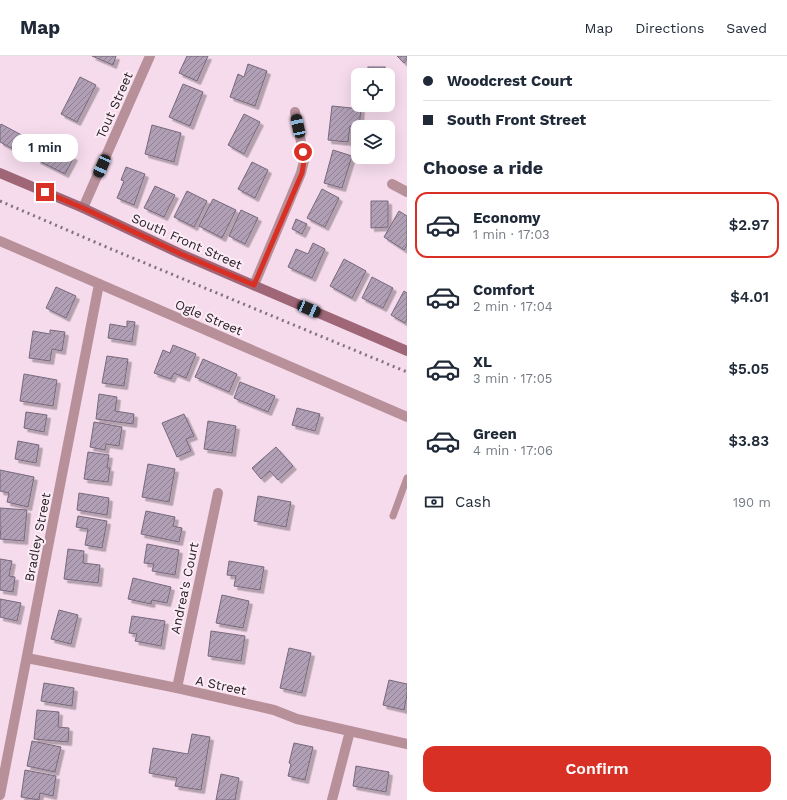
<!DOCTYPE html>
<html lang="en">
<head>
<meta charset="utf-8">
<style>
	body { margin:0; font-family:"Work Sans",sans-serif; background:#f2f2f3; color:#1f2937; height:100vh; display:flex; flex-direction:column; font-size:15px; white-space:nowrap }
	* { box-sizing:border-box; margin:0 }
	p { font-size:13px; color:#747a83 }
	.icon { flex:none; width:22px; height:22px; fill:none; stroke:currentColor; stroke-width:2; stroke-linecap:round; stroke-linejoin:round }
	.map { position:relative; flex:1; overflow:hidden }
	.side { display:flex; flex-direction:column; background:#fff; width:380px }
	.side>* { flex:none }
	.top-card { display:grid; align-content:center; height:88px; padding:0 16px; background:#fff }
	.fabs { position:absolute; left:351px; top:12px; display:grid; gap:8px }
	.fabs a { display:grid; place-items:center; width:44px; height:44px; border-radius:8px; background:#fff; box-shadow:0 4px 16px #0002; font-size:20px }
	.end { position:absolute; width:18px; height:18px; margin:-9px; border:5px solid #d93025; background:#fff; box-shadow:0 0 0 2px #fff }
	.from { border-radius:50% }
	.bubble { position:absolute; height:28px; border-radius:12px; background:#fff; box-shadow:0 4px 16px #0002; font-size:13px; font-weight:600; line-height:28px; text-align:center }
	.car { position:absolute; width:12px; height:24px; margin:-12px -6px; border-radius:5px; box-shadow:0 0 3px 1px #0007; background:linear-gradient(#222 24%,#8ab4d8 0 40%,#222 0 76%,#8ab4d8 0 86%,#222 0) }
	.top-card b { display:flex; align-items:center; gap:14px; height:38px; font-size:15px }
	.top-card b+b { border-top:1px solid #e0e1e3 }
	.top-card i { width:10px; height:10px; background:#1f2937 }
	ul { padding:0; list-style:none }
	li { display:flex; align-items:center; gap:12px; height:66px; margin:0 8px 6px; padding:0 8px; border:2px solid transparent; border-radius:12px }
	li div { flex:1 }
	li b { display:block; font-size:15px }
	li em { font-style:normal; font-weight:600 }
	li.active { border-color:#d93025 }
	li>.icon { width:36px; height:36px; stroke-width:1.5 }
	h2 { padding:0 16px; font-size:18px; line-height:48px }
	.pay { display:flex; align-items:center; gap:10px; height:44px; padding:0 16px; font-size:15px }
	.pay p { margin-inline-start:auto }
	.primary-button { display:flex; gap:8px; margin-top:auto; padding:8px 16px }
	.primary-button a { flex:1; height:46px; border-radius:12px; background:#d93025; color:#fff; font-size:16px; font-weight:600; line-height:46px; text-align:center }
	header { display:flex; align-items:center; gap:24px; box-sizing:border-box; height:56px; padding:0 20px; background:#fff; border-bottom:1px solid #e0e1e3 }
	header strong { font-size:19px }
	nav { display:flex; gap:22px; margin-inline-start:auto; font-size:14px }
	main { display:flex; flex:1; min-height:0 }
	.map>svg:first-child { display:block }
</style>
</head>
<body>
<header>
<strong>Map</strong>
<nav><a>Map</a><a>Directions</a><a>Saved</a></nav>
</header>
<main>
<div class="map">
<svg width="407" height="744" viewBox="0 0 407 744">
	<defs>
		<pattern id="building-hatch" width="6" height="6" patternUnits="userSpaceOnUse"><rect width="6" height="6" fill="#b09fb5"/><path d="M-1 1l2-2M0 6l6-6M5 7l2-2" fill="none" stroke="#8f8193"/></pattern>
		<filter id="shadow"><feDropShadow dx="3.5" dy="3.5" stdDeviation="0" flood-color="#0004"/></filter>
	</defs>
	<rect width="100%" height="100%" fill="#f5dbec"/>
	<!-- building -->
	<g fill="url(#building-hatch)" stroke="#77687c" filter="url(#shadow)">
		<polygon points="92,0 116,0 113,9"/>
		<polygon points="187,0 208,0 197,25 179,17"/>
		<polygon points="397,0 407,0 407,3 404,7"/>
		<polygon points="248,8 267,15 255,50 230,41 238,18 244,21"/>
		<rect x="368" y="11" width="17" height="8"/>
		<polygon points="80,21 96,29 77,66 61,58"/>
		<polygon points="183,28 203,36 190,70 169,61"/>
		<polygon points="332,50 361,53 359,71 350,70 348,86 328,84"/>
		<polygon points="244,58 260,66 244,98 228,89"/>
		<polygon points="1,68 29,83 22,98 0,86 0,70"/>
		<polygon points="152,69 181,77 174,106 145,98"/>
		<polygon points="45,86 74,101 65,118 37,104"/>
		<polygon points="333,94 352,100 342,132 324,127"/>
		<polygon points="252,106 268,114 255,142 238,133"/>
		<polygon points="126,111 145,118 134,149 117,142 124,125 121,124"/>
		<polygon points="155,130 175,139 164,161 144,152"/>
		<polygon points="322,133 339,142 325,171 307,162"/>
		<polygon points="187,135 207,145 194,171 174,161"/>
		<polygon points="213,143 236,154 222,182 199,170"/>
		<polygon points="371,145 388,145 388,171 371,172"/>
		<polygon points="241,154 258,162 245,188 229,180"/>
		<polygon points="399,155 407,160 407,189 404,194 384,181"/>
		<polygon points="296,163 307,168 302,178 292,173"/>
		<polygon points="313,187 325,193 312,222 288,211 296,193 308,198"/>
		<polygon points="344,203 366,215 352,242 330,230"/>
		<polygon points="372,221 393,232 383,252 362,242"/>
		<polygon points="56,231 76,240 66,262 46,252"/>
		<polygon points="404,235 407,237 407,263 405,267 391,259"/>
		<polygon points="127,265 135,266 132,286 108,282 110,268 127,271"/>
		<polygon points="50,274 65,276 62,295 52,293 50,305 29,302 33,275 50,278"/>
		<polygon points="173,289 196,298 186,322 174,317 171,323 154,317 163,294 170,297"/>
		<polygon points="107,300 128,303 124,330 102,327"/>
		<polygon points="203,303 237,318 229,336 195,321"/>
		<polygon points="24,318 57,324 53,350 20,345"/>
		<polygon points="240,326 275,340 268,356 234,342"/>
		<polygon points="99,338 117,341 115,355 134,358 133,368 96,363"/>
		<polygon points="297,352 320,358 315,375 292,369"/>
		<polygon points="26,356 47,359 44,376 24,372"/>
		<polygon points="184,358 194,380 186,383 191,395 177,401 162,367"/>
		<polygon points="208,365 236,370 232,397 204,393"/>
		<polygon points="94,366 122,371 119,390 106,388 105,394 90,391"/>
		<polygon points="18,385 39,389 36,407 15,403"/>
		<polygon points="276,391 293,410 278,424 270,415 261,423 252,412"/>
		<polygon points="88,396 109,399 107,412 110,412 108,426 84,423"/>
		<polygon points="148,408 175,413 169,446 142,441"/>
		<polygon points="0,414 34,421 28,451 7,446 9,437 0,435"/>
		<polygon points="79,437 109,442 107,459 77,454"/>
		<polygon points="258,440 291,446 286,471 254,465"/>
		<polygon points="0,452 27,454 24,485 0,483 1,470 0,470"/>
		<polygon points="146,455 175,461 173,470 182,472 179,486 141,478"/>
		<polygon points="78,460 107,465 102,492 85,489 88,473 76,471"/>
		<polygon points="147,488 179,494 175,519 152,515 154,508 144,507"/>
		<polygon points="68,493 84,495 83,507 100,509 98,527 64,523"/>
		<polygon points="0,503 12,505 9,520 15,521 13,536 0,534"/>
		<polygon points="229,505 264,511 260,534 234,530 236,520 227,519"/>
		<polygon points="133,522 171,531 167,547 152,544 151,548 128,543"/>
		<polygon points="222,539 249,545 243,572 216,567"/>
		<polygon points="0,543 21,547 17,565 0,561"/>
		<polygon points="59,554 78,559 71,588 51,583"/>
		<polygon points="132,560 165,565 161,590 135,585 137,578 129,577"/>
		<polygon points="211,575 245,580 241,605 208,600"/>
		<polygon points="289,592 311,597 302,637 280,632"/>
		<polygon points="389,624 407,628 407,639 404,654 383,649"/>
		<polygon points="44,627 74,632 72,650 41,645"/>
		<polygon points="37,654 59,656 58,671 69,672 68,686 34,683"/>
		<polygon points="192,678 210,681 201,734 175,730 177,722 149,717 153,692 188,698"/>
		<polygon points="32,685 61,691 55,716 27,710"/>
		<polygon points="294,687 313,691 305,724 288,720 291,708 289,707"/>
		<polygon points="356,710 389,716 386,736 353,730"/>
		<polygon points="25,714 56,720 53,740 40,737 39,744 21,741"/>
		<polygon points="221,718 239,722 235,744 216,744"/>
	</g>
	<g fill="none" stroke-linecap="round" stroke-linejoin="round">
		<!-- service -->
		<polyline stroke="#b7909a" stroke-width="7" points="393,460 407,422"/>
		<!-- minor -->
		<g stroke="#b7909a" stroke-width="10">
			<polyline points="392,128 407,136"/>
			<polyline points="83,152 150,0"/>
			<polyline points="0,185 407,361"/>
			<polyline points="254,229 301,117 304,105 303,96 295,56"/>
			<polyline points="27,602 177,632 274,654 297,663 407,688"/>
			<polyline points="177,632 218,437"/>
			<polyline points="0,739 99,228"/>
			<polyline points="332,744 350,675"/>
		</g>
		<!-- secondary -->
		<polyline stroke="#9e6677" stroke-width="10" points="0,117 83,152 181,198 407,295"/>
		<!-- rail -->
		<polyline stroke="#83727d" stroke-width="3" stroke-dasharray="2 4" stroke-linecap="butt" points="0,145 111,193 407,316"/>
	</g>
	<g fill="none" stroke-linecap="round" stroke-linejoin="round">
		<!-- route -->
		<polyline stroke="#d93025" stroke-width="5" points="45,136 83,152 181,198 254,229 302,117 304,105 303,96"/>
	</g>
	<g text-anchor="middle" stroke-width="4" stroke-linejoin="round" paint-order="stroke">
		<!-- street labels -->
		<g font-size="13" fill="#2a2027" stroke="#fcecf6">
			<text transform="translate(114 49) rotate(-66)" y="5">Tout Street</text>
			<text transform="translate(187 185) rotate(24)" y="5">South Front Street</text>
			<text transform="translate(209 261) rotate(23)" y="5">Ogle Street</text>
			<text transform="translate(37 481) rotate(-79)" y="5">Bradley Street</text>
			<text transform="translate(184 532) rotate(-78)" y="5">Andrea's Court</text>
			<text transform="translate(221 629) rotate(12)" y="5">A Street</text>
		</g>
	</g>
</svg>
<div class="fabs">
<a><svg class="icon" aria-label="locate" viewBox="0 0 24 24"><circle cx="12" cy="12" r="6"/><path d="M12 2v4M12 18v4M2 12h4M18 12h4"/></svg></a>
<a><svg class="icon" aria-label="layers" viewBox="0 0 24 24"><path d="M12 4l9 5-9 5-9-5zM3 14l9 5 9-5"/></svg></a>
</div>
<i class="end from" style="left:303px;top:96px"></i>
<i class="end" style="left:45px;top:136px"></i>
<div class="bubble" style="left:12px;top:78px;width:66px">1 min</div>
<i class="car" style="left:298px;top:70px;rotate:348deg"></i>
<i class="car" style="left:102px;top:110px;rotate:204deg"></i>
<i class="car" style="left:309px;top:253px;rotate:113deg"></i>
</div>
<section class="side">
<div class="top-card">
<b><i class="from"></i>Woodcrest Court</b>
<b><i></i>South Front Street</b>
</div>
<h2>Choose a ride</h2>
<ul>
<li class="active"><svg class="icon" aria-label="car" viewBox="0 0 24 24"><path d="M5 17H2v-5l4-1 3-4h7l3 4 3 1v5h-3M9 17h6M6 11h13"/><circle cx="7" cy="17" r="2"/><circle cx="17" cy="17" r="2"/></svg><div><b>Economy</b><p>1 min · 17:03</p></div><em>$2.97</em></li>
<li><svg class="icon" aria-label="car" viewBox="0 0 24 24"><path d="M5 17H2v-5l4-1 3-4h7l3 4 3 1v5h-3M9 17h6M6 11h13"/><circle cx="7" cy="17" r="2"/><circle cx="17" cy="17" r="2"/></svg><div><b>Comfort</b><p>2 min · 17:04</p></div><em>$4.01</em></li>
<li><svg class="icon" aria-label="car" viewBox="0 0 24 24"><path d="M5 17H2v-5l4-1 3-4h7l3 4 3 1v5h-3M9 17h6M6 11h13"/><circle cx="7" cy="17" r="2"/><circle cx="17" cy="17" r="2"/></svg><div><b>XL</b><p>3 min · 17:05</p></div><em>$5.05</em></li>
<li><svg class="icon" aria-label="car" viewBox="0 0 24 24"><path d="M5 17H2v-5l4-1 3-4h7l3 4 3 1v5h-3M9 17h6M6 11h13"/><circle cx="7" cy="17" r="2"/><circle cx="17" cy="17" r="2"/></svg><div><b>Green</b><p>4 min · 17:06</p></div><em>$3.83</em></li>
</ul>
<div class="pay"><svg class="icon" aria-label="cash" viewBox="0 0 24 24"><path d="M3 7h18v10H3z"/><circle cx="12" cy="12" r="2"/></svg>Cash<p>190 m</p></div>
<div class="primary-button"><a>Confirm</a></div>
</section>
</main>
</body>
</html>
